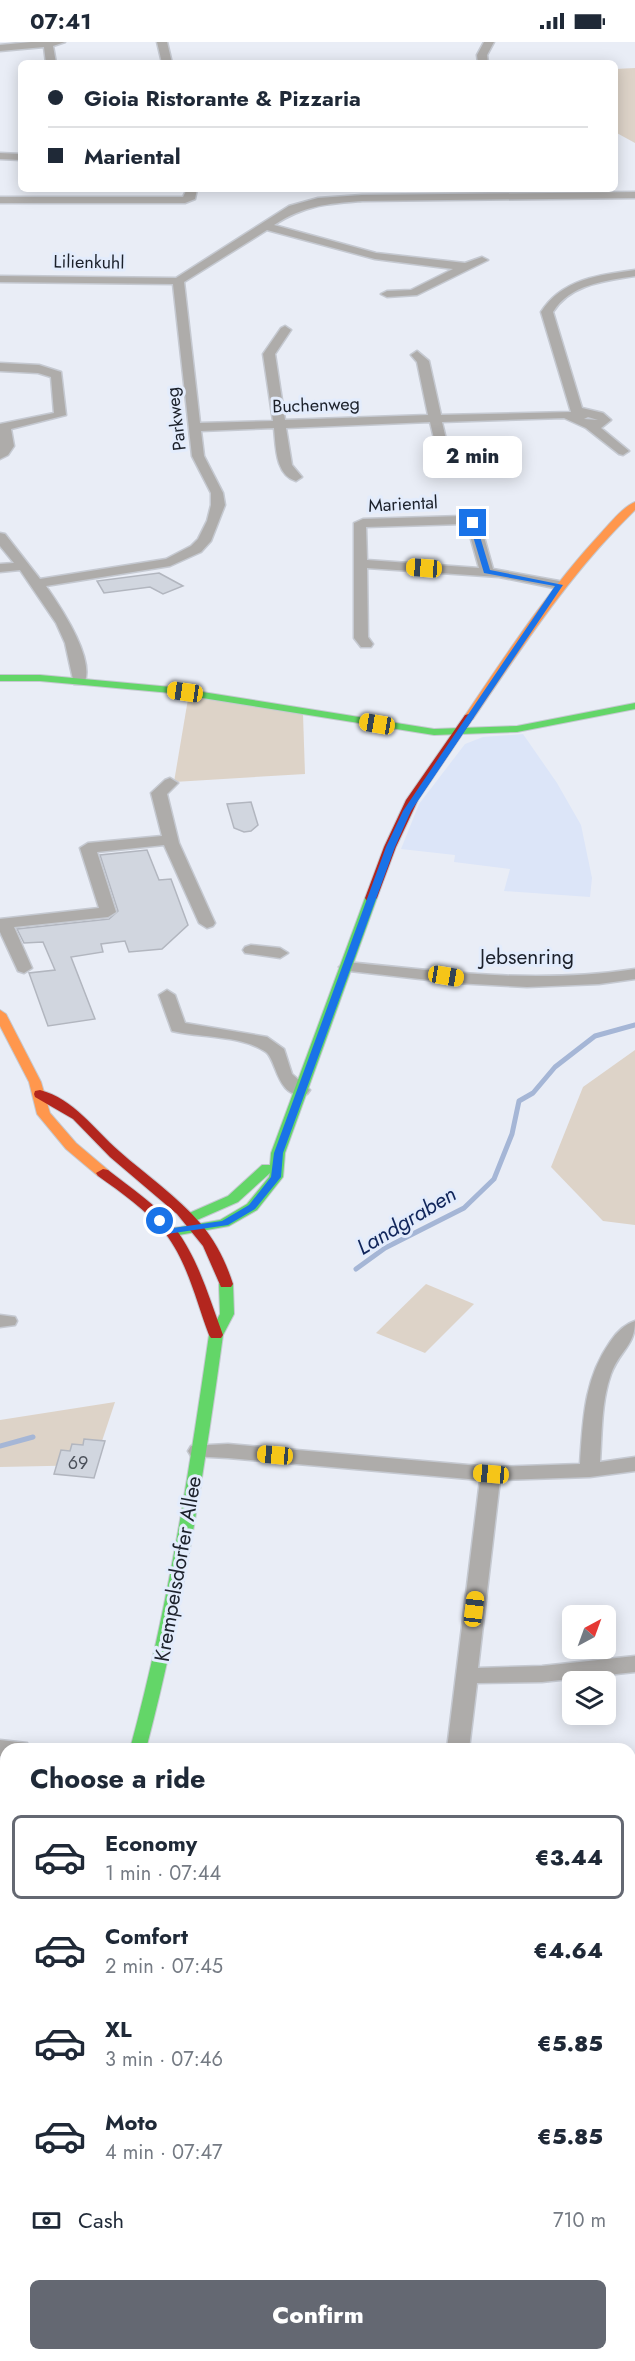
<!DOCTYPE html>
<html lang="en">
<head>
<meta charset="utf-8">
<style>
	body { margin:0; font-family:Jost,sans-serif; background:#f2f2f3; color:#1f2937; height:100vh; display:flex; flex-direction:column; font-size:22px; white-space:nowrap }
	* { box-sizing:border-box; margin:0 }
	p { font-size:20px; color:#747a83 }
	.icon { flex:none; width:33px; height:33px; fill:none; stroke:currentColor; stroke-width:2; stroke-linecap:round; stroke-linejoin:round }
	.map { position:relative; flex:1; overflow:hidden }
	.panel { position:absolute; left:0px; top:1701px; width:636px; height:618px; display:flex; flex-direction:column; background:#fff; border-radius:18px 18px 0 0; box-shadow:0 3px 15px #0003 }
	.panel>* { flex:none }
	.guide { position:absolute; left:18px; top:18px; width:600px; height:132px; border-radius:9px; box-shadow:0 3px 15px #0003; display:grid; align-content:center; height:132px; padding:0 30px; background:#fff }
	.needle { width:39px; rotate:41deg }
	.buttons { position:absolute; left:562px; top:1563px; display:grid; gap:12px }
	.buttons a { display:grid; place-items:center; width:54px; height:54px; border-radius:9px; background:#fff; box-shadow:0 3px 15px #0003; font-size:30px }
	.end { position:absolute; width:27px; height:27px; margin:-14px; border:8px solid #1a73e8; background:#fff; box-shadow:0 0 0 3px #fff }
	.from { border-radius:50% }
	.bubble { position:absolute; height:42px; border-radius:9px; background:#fff; box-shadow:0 3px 15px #0003; font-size:20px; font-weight:800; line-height:42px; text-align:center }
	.car { position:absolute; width:18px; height:36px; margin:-18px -9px; border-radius:8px; box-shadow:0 0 4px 2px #0007; background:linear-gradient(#f5c518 24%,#345 0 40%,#f5c518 0 76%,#345 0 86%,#f5c518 0) }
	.guide b { display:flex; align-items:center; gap:21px; height:57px; font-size:22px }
	.guide b+b { border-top:2px solid #e0e1e3 }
	.guide i { width:15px; height:15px; background:#1f2937 }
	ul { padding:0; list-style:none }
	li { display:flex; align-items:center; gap:18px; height:84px; margin:0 12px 9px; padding:0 18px; border:3px solid transparent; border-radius:9px }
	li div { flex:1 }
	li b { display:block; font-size:22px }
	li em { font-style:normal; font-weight:800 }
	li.selected { border-color:#646872 }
	li>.icon { width:54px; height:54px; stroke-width:1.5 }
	h2 { padding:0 30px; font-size:27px; line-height:72px }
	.pay { display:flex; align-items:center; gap:15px; height:66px; padding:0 30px; font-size:22px }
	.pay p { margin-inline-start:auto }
	.button { display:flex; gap:12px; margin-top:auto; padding:12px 30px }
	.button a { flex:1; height:69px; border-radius:9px; background:#646872; color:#fff; font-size:24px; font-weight:800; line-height:69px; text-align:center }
	.status { display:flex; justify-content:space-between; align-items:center; height:42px; padding:0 30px; background:#fff; direction:ltr }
	.status svg { height:16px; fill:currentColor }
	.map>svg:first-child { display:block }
</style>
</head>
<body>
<div class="status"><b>07:41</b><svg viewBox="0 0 49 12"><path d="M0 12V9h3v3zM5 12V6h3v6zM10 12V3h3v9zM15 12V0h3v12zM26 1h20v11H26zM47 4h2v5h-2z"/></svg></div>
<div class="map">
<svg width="635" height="2319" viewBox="0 0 635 2319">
	<rect width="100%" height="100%" fill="#e9edf6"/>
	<!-- built -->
	<polygon fill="#dce5f8" points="523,692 557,741 581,783 592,836 590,855 504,849 510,827 454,820 455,813 401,807 419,762 465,702 483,695"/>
	<!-- green -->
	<g fill="#ddd3c8">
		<polygon points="635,26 635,101 615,90 615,27"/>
		<polygon points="189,651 303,672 305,732 174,740"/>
		<polygon points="635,1008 635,1183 603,1179 551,1125 583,1045"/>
		<polygon points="426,1242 474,1262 425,1311 376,1291"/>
		<polygon points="115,1360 94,1423 0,1425 0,1378"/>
	</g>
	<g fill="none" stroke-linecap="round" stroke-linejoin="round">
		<!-- stream -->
		<g stroke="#a5b6d6" stroke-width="5">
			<polyline points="356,1227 385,1206 464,1166 494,1137 512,1092 519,1059 533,1051 555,1025 595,994 635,983"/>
			<polyline points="0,1404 33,1395"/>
		</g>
	</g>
	<!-- building -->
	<g fill="#d1d6df" stroke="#b2b6bf" stroke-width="1.5">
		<polygon points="159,531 183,544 163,552 150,545 104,551 97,539"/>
		<polygon points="251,760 258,783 251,789 244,790 234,786 227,762"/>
		<polygon points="147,808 159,838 171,837 188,883 162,907 129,910 125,899 101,902 103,910 71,915 95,977 48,984 29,931 55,928 43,900 24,901 17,887 109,877 118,869 100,813"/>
		<polygon points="84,1397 105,1399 94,1436 54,1432 61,1408 70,1409 72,1402 83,1403"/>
	</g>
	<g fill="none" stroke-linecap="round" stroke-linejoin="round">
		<defs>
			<g id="street">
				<polygon points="31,0 65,0 53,4 56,21 46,21 44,5 0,9 0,3"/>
				<polygon points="157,0 167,0 172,21 162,21"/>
				<polygon points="484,0 494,0 487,13 488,21 478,21 477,13"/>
				<polygon points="0,111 21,112 21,118 0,117"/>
				<polygon points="187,147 197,147 195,157 185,161 0,161 0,155 183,155"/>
				<path d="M635 150V156L362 159C326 162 305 163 274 183L376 211 465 221 482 215 488 218 417 253 387 255 381 252 387 249 411 248 453 227 375 217 267 188 184 240 200 381 273 379 263 312 281 286 285 284 291 288 275 312 285 378 428 373 417 320 411 313 417 309 429 319 441 373 571 370 541 270C562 237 599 233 635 228V234C605 239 570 242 553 270L582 366 603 371 611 378 601 386 629 409 623 413 619 412 586 386 564 376 442 380 451 419 489 425 490 428 484 432 441 425 430 380 286 386 292 423 302 435 296 439C275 433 276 404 274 386L201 389 204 414 223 451 225 463 211 499 201 510 170 524 46 544C60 564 96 617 84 642H74L65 601 56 581 20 528 0 530V522L14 521 0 504V491L5 492 40 537 166 517 191 504 198 497 207 479 211 463V451L192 414 173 242 0 240V234L176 236 289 164 318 156 362 153ZM588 375 598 378 584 377Z"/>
				<polygon points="0,321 39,323 61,330 66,373 11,387 14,404 8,413 0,417 0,382 54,371 51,335 38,331 0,329"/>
				<path d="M462 474 480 481 493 527 559 539 566 543 559 547 499 535 367 526 368 595 373 602 371 605H361L354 596V481L363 477ZM462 482 467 483 479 526 367 518 366 485Z"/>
				<polygon points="170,736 178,741 167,752 179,801 215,881 213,884 207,886 199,881 164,803 97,810 116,870 108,875 14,885 32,926 24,931 18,929 0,890 0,877 99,866 80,806 88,801 162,794 151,751 165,738"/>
				<polygon points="251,903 280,906 288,911 280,916 245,911 243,908 245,905"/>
				<path d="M347 920C444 930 538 942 635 927V937L599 942 527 945 455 941 341 928 339 925Z"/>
				<path d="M167 948 175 953 185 981 267 995 284 1007 292 1032 310 1048 307 1052C277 1059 277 1018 266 1010 241 993 202 996 172 989L159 953Z"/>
				<polygon points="0,1273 15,1275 17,1279 15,1283 0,1285"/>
				<path d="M635 1279C635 1304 620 1308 611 1332 601 1360 602 1391 600 1420L635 1415V1429L590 1435 500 1438 478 1626 542 1624 635 1614V1630L542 1640 477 1641 469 1707H447L480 1438 228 1416 191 1414 188 1409 191 1404 228 1402 491 1425 580 1422C583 1378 584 1337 610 1300 616 1291 625 1282 635 1279Z"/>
				<polygon points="0,1698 27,1701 30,1707 6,1707 6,1714 0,1714"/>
				<polygon points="635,1923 635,1941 630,1942 630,1924"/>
				<rect x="0" y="1970" width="6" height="20"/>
				<polygon points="438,2313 464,2313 467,2319 441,2319"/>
			</g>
			<g id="fast">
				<polygon points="0,633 40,633 171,645 434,687 517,684 635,661 635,667 517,690 434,693 171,651 40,639 0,639"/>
				<polygon points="371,852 377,856 285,1111 283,1135 257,1168 229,1184 179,1193 174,1192 172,1189 174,1186 220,1178 247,1162 269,1135 270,1131 238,1160 197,1178 187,1178 185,1175 187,1172 228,1154 262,1123 270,1123 271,1111 365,856"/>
				<path d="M226 1238 233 1242 234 1272 223 1293C204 1432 182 1571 146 1707H130C167 1571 189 1432 209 1293L220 1272 219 1242Z"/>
				<polygon points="635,2263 635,2280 630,2281 630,2264"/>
				<polygon points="6,2305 6,2313 18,2313 17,2319 0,2319 0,2309"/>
				<polygon points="515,2313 546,2313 543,2319 512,2319"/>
			</g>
			<g id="slow">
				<path d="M635 460V468C571 530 523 604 473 677H465L464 675C507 611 549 547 601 491 610 481 623 465 635 460Z"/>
				<polygon points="0,968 6,972 41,1040 50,1071 76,1101 108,1128 110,1131 108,1134 98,1134 66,1107 37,1072 29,1040 0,984"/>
			</g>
			<g id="jam">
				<polygon points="469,672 474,675 418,758 396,805 377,856 371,860 367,859 365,856 384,805 406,758 465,673"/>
				<path d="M40 1048C74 1057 94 1087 119 1109 146 1133 177 1154 201 1182 216 1200 226 1220 233 1242L231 1245H221L203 1204 177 1172 110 1115 73 1077 35 1055 34 1052 35 1049Z"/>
				<path d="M103 1127 108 1128C131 1146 157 1163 175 1186 199 1218 209 1256 223 1293L221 1296H211L209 1293C196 1259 188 1221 165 1191 146 1168 122 1151 98 1134L96 1131Z"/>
			</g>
		</defs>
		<!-- street casing -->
		<use href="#street" stroke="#c5c9d1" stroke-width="3"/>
		<!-- fast casing -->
		<use href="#fast" stroke="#c5c9d1" stroke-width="2"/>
		<!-- slow casing -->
		<use href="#slow" stroke="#c5c9d1" stroke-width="2"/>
		<!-- jam casing -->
		<use href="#jam" stroke="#c5c9d1" stroke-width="2"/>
		<!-- street -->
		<use href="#street" fill="#aeacaa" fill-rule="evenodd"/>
		<!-- fast -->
		<use href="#fast" fill="#63d668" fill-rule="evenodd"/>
		<!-- slow -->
		<use href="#slow" fill="#ff974d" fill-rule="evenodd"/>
		<!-- jam -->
		<use href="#jam" fill="#b3261e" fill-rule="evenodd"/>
	</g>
	<!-- route -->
	<polygon fill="#1a73e8" points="473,479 476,481 490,528 563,543 411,769 395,805 283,1111 281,1135 255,1167 228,1183 167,1192 157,1181 157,1177 164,1177 173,1186 222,1179 249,1163 271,1135 274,1111 386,805 403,769 555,544 484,531 469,481"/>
	<g text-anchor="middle" stroke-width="6" stroke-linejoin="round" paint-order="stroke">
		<!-- far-street labels -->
		<g font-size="18" fill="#1c212b" stroke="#e3ecfc">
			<text transform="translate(89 220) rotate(1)" y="6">Lilienkuhl</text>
			<text transform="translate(316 363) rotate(-2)" y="6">Buchenweg</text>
			<text transform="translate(176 377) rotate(-97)" y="6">Parkweg</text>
			<text transform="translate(403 462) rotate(-3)" y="6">Mariental</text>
		</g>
		<!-- number labels -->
		<g font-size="18" fill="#4b505a">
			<text x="78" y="1427">69</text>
		</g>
		<!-- street labels -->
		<g font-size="21" fill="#1c212b" stroke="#e3ecfc">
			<text x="527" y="922">Jebsenring</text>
			<text transform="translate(178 1527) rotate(-80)" y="7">Krempelsdorfer Allee</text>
		</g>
		<!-- water labels -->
		<g font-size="22" font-style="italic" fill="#11265b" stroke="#e3ecfc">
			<text transform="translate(406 1178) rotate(-31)" y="8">Landgraben</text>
		</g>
	</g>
</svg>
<div class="buttons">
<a><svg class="needle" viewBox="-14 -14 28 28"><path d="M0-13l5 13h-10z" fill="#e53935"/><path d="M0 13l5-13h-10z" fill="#747a83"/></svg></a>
<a><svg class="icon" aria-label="layers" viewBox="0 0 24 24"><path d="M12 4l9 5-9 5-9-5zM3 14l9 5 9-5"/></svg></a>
</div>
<i class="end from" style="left:160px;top:1179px"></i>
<i class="end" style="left:473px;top:481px"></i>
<div class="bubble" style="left:423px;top:394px;width:99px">2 min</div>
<i class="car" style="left:424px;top:526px;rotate:274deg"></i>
<i class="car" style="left:185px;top:650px;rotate:278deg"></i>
<i class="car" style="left:377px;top:682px;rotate:280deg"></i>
<i class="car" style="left:446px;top:934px;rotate:99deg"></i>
<i class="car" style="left:275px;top:1413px;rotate:275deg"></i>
<i class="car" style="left:491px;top:1432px;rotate:275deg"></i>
<i class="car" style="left:474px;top:1567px;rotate:7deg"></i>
<div class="guide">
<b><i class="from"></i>Gioia Ristorante &amp; Pizzaria</b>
<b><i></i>Mariental</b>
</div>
<section class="panel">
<h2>Choose a ride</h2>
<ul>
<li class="selected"><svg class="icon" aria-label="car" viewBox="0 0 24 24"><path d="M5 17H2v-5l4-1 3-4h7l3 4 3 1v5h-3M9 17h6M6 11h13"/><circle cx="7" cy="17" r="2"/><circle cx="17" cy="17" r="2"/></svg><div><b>Economy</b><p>1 min · 07:44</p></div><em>€3.44</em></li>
<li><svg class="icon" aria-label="car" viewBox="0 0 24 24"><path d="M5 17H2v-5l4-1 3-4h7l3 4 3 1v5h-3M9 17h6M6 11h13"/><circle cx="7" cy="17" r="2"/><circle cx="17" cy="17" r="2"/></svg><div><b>Comfort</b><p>2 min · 07:45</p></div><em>€4.64</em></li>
<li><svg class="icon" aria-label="car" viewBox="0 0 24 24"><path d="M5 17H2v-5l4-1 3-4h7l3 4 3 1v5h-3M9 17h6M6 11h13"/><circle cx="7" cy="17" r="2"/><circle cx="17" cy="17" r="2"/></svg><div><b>XL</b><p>3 min · 07:46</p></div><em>€5.85</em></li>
<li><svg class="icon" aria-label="car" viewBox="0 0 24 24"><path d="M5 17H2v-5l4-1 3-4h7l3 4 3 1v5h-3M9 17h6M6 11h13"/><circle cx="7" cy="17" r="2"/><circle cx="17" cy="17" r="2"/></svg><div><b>Moto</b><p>4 min · 07:47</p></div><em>€5.85</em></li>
</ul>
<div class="pay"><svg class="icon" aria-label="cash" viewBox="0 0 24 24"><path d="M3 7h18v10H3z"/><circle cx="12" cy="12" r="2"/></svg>Cash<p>710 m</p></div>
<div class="button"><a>Confirm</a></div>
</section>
</div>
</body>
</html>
